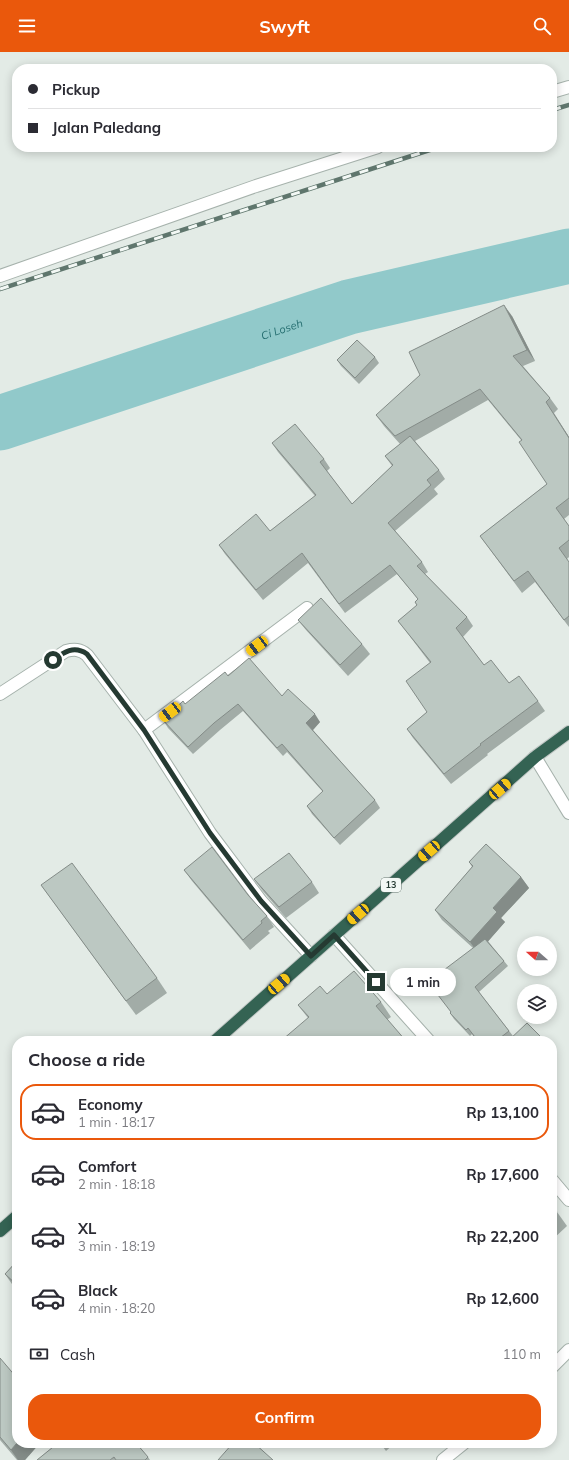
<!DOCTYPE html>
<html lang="en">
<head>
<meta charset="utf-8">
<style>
	body { margin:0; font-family:Mulish,sans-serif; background:#f2f2f3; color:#2b2b33; height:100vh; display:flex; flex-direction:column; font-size:15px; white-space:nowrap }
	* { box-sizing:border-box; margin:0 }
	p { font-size:13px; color:#7c7c81 }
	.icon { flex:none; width:22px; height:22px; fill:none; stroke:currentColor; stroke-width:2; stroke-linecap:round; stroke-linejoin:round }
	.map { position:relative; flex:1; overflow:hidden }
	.details { position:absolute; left:12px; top:984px; width:545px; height:412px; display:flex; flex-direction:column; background:#fff; border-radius:16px; box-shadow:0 2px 10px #0003 }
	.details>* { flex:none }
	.banner { position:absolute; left:12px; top:12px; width:545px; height:88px; border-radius:16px; box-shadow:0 2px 10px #0003; display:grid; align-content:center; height:88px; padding:0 16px; background:#fff }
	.needle { width:26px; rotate:291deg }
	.controls { position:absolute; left:517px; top:884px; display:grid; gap:8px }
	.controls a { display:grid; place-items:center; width:40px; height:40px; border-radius:50%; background:#fff; box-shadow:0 2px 10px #0003; font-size:20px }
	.end { position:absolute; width:18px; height:18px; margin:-9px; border:5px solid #253a32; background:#fff; box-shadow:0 0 0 2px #fff }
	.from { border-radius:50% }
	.bubble { position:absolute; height:28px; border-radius:14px; background:#fff; box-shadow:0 2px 10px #0003; font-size:13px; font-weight:700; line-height:28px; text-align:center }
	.car { position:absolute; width:12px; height:24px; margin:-12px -6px; border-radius:5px; box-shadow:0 0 3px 1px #0007; background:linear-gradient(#f5c518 24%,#345 0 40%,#f5c518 0 76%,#345 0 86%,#f5c518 0) }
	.banner b { display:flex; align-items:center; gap:14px; height:38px; font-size:15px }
	.banner b+b { border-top:1px solid #e1e1e2 }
	.banner i { width:10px; height:10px; background:#2b2b33 }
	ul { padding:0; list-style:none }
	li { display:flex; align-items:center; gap:12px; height:56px; margin:0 8px 6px; padding:0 8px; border:2px solid transparent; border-radius:16px }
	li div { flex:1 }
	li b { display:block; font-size:15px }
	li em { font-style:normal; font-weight:700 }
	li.on { border-color:#ea580c }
	li>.icon { width:36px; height:36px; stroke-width:1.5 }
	h2 { padding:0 16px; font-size:18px; line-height:48px }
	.pay { display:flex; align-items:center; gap:10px; height:44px; padding:0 16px; font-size:15px }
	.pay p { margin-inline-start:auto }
	.action { display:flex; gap:8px; margin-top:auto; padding:8px 16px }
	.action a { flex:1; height:46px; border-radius:16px; background:#ea580c; color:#fff; font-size:16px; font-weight:700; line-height:46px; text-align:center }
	header { display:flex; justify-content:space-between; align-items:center; height:52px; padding:0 16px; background:#ea580c; color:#fff; font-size:18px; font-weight:700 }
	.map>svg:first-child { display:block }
</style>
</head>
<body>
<header><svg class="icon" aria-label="menu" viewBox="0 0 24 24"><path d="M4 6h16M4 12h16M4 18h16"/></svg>Swyft<svg class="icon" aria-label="search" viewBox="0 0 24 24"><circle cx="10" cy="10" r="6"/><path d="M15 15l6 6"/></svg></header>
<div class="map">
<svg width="569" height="1408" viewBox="0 0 569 1408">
	<rect width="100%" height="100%" fill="#e3ebe6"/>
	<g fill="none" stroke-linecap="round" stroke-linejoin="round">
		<!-- river -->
		<path stroke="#91c9ca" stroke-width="55" id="s1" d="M0 371 349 255 569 204"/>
		<defs>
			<polyline id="lane" points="535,705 569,761"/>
			<g id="street">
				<polyline points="552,40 569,35"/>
				<polyline points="0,224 256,134 378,95"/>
				<path d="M0 642 66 599C74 597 80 597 87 603L144 678 210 781 261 849 311 904"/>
				<polyline points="144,678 307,556"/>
				<polyline points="334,883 429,989"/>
				<polyline points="552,1128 569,1148"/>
				<polyline points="552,1315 569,1298"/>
				<polyline points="443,1408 464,1391"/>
			</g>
			<g id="highway">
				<polyline points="215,989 535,705 569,680"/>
				<polyline points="0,1179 17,1164"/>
			</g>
		</defs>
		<!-- lane casing -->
		<use href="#lane" stroke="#a6b2ac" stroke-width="14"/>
		<!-- street casing -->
		<use href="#street" stroke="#a6b2ac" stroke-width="14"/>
		<!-- highway casing -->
		<use href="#highway" stroke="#c2c8c6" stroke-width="14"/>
		<!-- lane -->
		<use href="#lane" stroke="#fff" stroke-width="12"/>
		<!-- street -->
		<use href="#street" stroke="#fff" stroke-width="12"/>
		<!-- highway -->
		<use href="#highway" stroke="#346353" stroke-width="12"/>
		<defs>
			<g id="rail">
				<polyline points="552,58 569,53"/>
				<polyline points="0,237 439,95"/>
			</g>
		</defs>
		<!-- rail casing -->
		<use href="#rail" stroke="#5f766d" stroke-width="4.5"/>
		<!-- rail -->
		<use href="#rail" stroke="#f3f8f5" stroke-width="3" stroke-dasharray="9" stroke-linecap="butt"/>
	</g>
	<!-- wall -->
	<g fill="#a2aca7">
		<polygon points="512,264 535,309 523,314 550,346 558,357 554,361 569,385 569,463 564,467 569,474 569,505 567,507 569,510 569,575 535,530 522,541 480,484 547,432 521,388 488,348 415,389 439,418 445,427 434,437 438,442 395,479 422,510 428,520 425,522 467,565 473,574 463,585 484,613 509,631 538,649 545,659 487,702 488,703 451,732 413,686 407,677 427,660 430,611 405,578 398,569 417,554 415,550 418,547 397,522 345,561 308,511 263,548 225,502 219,493 270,479 315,444 278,400 272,391 324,407 330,416 327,419 352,452 392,414 385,404 400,392 384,374 376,363"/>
		<polygon points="375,305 379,311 359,332 341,314 337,308"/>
		<polygon points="298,568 362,592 370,602 348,624 306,578"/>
		<polygon points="228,624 282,644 320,670 313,678 375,748 380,756 340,793 312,762 307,754 323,740 287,700 283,704 243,659 220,678 193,702 168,676 163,668 185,652"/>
		<polygon points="469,810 521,825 529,836 501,866 505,870 488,889 508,914 479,940 513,984 507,989 477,989 472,982 470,984 454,967 450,961 473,896 442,868 435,858 472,815"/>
		<polygon points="184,818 248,843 267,864 274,875 268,879 270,881 250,898 192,829"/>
		<polygon points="254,827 312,830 319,841 286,866 262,838"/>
		<polygon points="41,833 157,926 167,941 136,963"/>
		<polygon points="327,942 381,950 391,965 388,967 308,966 298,953"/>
		<polygon points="552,1154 557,1160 567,1174 552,1188"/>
		<polygon points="17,1209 17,1237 14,1235 5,1222"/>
		<polygon points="0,1306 40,1391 25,1408 17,1408 0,1388"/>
		<polygon points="58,1391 148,1405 150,1408 37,1408"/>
		<polygon points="380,1391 395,1391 386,1399"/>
	</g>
	<!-- shaded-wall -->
	<g fill="#848c88">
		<polygon points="504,253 512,264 535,309 527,298"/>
		<polygon points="546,350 569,385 569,386"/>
		<polygon points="315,662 320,670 312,679 306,671"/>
		<polygon points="521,825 529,836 501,866 505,870 478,901 470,890 493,856"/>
		<polygon points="17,1391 40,1391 25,1408 18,1408 11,1398"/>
	</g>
	<!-- building -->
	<g fill="#bcc8c2" stroke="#848c88">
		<polygon points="504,253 527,298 513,304 550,346 546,350 569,386 569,446 556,456 569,474 569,488 559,496 569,510 569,564 564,568 528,519 514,529 480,484 547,432 519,390 522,388 480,337 395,384 376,363 420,323 409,300"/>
		<polygon points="357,288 375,305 355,326 337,308"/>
		<polygon points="295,372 324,407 320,410 352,452 393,413 385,404 410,384 439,418 427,428 431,433 388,471 422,510 417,514 467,565 456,576 484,613 491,608 509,631 519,624 538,649 480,692 481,693 444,722 407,677 427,660 406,629 431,610 398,569 417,553 415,550 418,547 390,513 339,552 302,501 256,538 219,493 256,462 270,479 316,443 272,391"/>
		<polygon points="321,546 362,592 340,613 298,568"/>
		<polygon points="249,606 282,644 288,637 315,662 306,671 375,748 334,786 307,754 323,739 282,692 277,696 238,652 214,671 188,695 163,668 183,649 185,652 225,620 228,624"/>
		<polygon points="486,792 521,825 493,856 497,860 470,890 435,858 473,814 469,810"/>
		<polygon points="212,795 248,843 267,864 261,869 262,871 243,888 184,818"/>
		<polygon points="289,801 312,830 279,855 254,827"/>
		<polygon points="72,811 157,926 126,949 41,833"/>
		<polygon points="485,887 504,909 475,935 509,979 496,989 478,989 468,976 466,978 450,961 451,960 428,930"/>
		<polygon points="354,919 381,950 376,954 406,989 282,989 282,988 309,965 298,953 320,934 327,942"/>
		<polygon points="527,971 545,989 508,989"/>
		<polygon points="552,1154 557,1160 552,1164"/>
		<polygon points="17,1209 17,1233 5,1222"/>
		<polygon points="0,1306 17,1326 17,1391 11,1398 0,1385"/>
		<polygon points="58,1391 136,1391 148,1405 145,1408 116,1408 114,1405 110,1408 37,1408"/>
		<polygon points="233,1391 254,1391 273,1408 218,1408"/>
	</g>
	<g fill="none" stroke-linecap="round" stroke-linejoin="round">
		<!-- route -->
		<path stroke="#253a32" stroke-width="5" d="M53 608C64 600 74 593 87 602L144 678 210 781 261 849 311 904 334 883 376 930"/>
	</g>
	<g text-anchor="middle" stroke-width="4" stroke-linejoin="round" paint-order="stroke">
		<!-- shield labels -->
		<rect fill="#f3f8f5" stroke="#63736c" stroke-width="1" x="381" y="826" width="20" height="14" rx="3"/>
		<g font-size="9" font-weight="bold" fill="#253a32">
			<text x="391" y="836">13</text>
		</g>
		<!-- water labels -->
		<g font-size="11" font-style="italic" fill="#256e70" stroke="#f3f8f5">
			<text dy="4" stroke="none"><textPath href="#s1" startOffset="297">Ci Loseh</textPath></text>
		</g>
	</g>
</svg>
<div class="controls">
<a><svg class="needle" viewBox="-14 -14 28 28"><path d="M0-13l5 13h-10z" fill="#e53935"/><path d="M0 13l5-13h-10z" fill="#7c7c81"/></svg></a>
<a><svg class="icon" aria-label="layers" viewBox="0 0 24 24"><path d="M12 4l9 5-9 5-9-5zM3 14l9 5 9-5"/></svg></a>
</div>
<i class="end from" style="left:53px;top:608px"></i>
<i class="end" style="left:376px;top:930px"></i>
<div class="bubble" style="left:390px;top:916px;width:66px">1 min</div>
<i class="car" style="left:257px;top:594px;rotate:233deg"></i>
<i class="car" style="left:170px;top:660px;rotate:233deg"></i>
<i class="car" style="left:500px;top:737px;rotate:49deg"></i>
<i class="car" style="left:429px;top:799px;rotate:229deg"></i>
<i class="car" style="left:358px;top:862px;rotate:229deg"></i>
<i class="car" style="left:279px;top:932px;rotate:49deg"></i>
<div class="banner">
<b><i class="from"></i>Pickup</b>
<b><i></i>Jalan Paledang</b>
</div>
<section class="details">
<h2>Choose a ride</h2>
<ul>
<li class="on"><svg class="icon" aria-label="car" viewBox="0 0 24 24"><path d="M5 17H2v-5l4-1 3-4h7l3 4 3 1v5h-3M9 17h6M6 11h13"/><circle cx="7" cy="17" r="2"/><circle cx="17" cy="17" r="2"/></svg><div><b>Economy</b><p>1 min · 18:17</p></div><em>Rp 13,100</em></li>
<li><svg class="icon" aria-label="car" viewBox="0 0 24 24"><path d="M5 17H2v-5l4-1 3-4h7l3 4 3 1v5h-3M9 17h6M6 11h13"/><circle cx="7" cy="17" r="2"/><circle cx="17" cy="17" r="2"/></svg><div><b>Comfort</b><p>2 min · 18:18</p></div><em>Rp 17,600</em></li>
<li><svg class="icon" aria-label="car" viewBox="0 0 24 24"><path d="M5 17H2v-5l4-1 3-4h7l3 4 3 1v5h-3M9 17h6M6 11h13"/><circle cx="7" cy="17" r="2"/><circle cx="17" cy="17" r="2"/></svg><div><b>XL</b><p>3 min · 18:19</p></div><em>Rp 22,200</em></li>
<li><svg class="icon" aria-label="car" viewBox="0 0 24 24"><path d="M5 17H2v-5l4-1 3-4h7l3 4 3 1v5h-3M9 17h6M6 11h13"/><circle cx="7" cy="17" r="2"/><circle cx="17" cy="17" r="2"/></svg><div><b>Black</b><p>4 min · 18:20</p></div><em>Rp 12,600</em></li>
</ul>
<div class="pay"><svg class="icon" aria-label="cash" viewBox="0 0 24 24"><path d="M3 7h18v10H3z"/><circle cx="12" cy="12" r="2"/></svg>Cash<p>110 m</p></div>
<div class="action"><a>Confirm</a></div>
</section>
</div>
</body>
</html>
